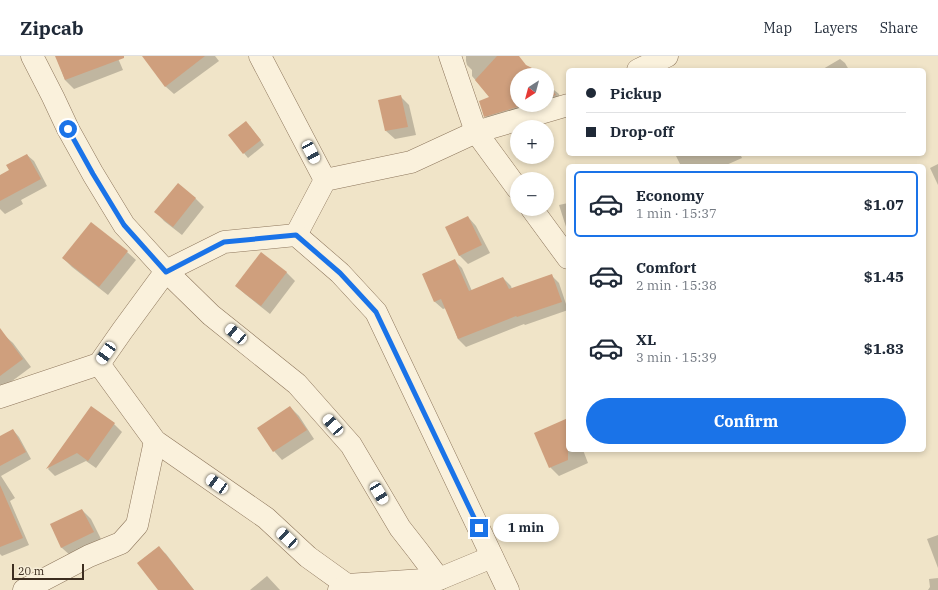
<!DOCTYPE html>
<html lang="en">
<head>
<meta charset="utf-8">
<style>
	body { margin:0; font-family:"IBM Plex Serif",serif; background:#f2f2f3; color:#1f2937; height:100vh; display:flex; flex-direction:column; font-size:15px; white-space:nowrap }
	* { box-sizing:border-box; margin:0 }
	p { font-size:13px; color:#747a83 }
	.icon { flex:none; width:22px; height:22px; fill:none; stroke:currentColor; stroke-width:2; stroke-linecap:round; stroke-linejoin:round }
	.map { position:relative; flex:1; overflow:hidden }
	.drawer { position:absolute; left:566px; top:108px; width:360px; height:288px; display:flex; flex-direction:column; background:#fff; border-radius:6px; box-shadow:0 2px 6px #0003 }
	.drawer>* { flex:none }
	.guide { position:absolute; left:566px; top:12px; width:360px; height:88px; border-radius:6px; box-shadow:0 2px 6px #0003; display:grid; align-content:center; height:88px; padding:0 20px; background:#fff }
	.needle { width:26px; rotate:216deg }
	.fabs { position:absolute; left:510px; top:12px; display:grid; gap:8px }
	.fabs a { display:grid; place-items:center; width:44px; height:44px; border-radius:50%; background:#fff; box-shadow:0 2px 6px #0003; font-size:20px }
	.scale { position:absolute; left:12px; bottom:10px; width:72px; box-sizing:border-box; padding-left:4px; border:2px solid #3d2e20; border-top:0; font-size:11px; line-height:14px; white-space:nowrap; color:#3d2e20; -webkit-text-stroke:3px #f7eed8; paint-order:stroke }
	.end { position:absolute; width:18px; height:18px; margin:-9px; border:5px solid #1a73e8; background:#fff; box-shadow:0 0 0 2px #fff }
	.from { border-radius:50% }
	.bubble { position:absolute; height:28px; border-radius:14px; background:#fff; box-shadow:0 2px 6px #0003; font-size:13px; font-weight:700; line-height:28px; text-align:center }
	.car { position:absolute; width:12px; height:24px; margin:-12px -6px; border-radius:5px; box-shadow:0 0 3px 1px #0007; background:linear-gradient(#fff 24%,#345 0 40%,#fff 0 76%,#345 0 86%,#fff 0) }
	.guide b { display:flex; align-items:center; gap:14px; height:38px; font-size:15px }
	.guide b+b { border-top:1px solid #e0e1e3 }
	.guide i { width:10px; height:10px; background:#1f2937 }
	ul { padding:7px 0 0; list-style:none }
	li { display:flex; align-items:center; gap:12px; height:66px; margin:0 8px 6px; padding:0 12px; border:2px solid transparent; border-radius:6px }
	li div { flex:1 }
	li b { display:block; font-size:15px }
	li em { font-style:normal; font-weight:700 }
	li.on { border-color:#1a73e8 }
	li>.icon { width:36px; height:36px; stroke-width:1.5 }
	.primary-button { display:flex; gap:8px; margin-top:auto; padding:8px 20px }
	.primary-button a { flex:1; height:46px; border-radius:24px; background:#1a73e8; color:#fff; font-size:16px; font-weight:700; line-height:46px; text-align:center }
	header { display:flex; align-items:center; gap:24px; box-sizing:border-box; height:56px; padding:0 20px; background:#fff; border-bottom:1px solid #e0e1e3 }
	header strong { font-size:19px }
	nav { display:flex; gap:22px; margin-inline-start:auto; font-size:14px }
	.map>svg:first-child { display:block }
</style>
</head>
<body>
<header>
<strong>Zipcab</strong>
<nav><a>Map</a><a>Layers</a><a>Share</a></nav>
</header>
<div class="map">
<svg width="938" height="534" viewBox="0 0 938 534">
	<rect width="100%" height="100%" fill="#f0e4c8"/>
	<!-- shadow -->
	<g fill="#0003">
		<polygon points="56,0 117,0 123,14 74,33 65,24"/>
		<polygon points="155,0 215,0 219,5 174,38 165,30"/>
		<polygon points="466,0 504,0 532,13 536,17 536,19 517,19 517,49 541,49 489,64 485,60 490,41 472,20 472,14 467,9 466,5"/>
		<polygon points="840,3 845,7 849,14 824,14 823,13"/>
		<polygon points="547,32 554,34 559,38 560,43 547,47"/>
		<polygon points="400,40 409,49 416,79 395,83 386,75"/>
		<polygon points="250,70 264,89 248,102 229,79"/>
		<polygon points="547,73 549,74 550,80 547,81"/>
		<polygon points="675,98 740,98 742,102 724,110 681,110"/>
		<polygon points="27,99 34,105 47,130 21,144 23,148 5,158 0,153 0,120 10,115"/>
		<polygon points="938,108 938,129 930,112"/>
		<polygon points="178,128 196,143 204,151 182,179 164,165 156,156"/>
		<polygon points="568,147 568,177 559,149"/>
		<polygon points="468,161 476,170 490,197 468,208 459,199"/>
		<polygon points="127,196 136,204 108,239 72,211 63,202"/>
		<polygon points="455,205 462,212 472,235 503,222 511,230 512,233 551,219 559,227 568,254 525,269 524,268 466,291 458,283 446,252 443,253 435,246 423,218"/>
		<polygon points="286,216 295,225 270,258 245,238 236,230"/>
		<polygon points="4,279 13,287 31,311 0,334 0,282"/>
		<polygon points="290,351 299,360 314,383 282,404 274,395"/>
		<polygon points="91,352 114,368 122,376 96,412 86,405 55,420 48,413"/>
		<polygon points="568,367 568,394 583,394 588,407 559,420 550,411"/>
		<polygon points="13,374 19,381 31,403 1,420 15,442 10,445 29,489 2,500 0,498 0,381"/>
		<polygon points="82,454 91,463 102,485 71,500 62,492 51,469"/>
		<polygon points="938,479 938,512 927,483"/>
		<polygon points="159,492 166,498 194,534 159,534"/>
		<polygon points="267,520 280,534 250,534"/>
		<polygon points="938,522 938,534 928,534 930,531 929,523"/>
	</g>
	<!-- building -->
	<g fill="#cf9f7d">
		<polygon points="55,0 124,0 124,2 65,24"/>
		<polygon points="142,0 205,0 165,31"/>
		<polygon points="497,0 519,0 526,9 532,12 533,19 517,19 517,49 524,49 484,61 479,45 489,41 475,24"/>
		<polygon points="547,31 551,32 556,39 547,42"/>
		<polygon points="401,39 408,71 385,75 378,44"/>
		<polygon points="246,65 261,84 243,98 228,79"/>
		<polygon points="27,98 41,123 0,145 0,119 9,114 6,109"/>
		<polygon points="178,127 196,142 173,171 154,156"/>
		<polygon points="468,160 482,189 459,200 445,171"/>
		<polygon points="91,166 128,195 99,231 62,202"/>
		<polygon points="261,196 287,216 261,250 235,230"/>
		<polygon points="455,203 469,235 503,221 509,233 552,218 562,246 517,261 516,260 458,283 441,243 434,246 422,218"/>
		<polygon points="0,272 23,303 0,320"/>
		<polygon points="91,350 115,367 88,405 77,397 46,413"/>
		<polygon points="290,350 307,374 273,396 257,372"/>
		<polygon points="568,362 568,404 549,412 534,377"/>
		<polygon points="13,373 26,396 0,410 0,380"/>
		<polygon points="0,429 23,482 0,491"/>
		<polygon points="82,453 94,476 61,492 50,468"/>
		<polygon points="159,490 194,534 158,534 137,507"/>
	</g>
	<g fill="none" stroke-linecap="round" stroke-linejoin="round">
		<defs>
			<g id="minor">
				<polyline points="32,0 53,41 68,73 93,118 124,169 166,215 211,259 297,328 351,389 400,472 418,495 439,523"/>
				<polyline points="260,0 325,124"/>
				<polyline points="450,0 476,76 517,132"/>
				<polyline points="638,14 667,0"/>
				<polyline points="532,153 568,202"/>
				<polyline points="296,179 325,124 411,106 476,76 568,49"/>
				<polyline points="99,308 155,385 266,462 308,501 347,529 350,534"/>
				<polyline points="0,341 99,308 122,275 166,215 224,186 296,179 340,217 376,256 508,534"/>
				<polyline points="24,534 89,500 121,487 137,469 155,385"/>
				<polyline points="339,534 347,529 439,523 492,501"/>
			</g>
		</defs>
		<!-- minor casing -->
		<use href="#minor" stroke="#8d765c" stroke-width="23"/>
		<!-- minor -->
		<use href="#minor" stroke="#faf1dc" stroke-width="22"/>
	</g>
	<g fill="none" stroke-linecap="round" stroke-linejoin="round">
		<!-- route -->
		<polyline stroke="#1a73e8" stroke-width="5" points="68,73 93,118 124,169 166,216 224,186 296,179 340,217 376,256 479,472"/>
	</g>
</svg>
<div class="fabs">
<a><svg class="needle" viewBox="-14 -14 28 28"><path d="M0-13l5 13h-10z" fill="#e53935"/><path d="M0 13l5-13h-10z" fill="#747a83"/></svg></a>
<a>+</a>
<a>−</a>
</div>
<div class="scale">20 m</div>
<i class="end from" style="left:68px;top:73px"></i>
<i class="end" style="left:479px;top:472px"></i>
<div class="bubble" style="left:493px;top:458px;width:66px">1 min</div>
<i class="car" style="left:311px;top:96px;rotate:152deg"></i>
<i class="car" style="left:236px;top:278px;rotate:310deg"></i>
<i class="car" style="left:106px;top:297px;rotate:215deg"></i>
<i class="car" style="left:333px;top:369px;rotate:318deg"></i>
<i class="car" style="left:217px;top:428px;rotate:305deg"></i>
<i class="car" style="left:379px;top:437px;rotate:149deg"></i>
<i class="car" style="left:287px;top:482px;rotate:313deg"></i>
<div class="guide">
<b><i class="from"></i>Pickup</b>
<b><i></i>Drop-off</b>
</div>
<section class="drawer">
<ul>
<li class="on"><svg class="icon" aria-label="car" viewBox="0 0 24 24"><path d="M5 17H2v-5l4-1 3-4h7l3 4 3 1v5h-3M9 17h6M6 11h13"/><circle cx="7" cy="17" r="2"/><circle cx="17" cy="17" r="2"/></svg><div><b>Economy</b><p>1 min · 15:37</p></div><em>$1.07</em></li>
<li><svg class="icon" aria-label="car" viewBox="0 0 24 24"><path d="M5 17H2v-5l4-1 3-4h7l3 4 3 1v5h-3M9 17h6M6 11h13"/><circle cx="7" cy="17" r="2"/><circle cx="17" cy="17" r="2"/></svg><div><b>Comfort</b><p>2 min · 15:38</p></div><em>$1.45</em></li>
<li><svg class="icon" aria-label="car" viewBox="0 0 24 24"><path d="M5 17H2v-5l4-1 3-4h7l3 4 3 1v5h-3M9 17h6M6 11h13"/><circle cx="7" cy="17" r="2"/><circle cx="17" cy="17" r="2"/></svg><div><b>XL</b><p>3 min · 15:39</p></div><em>$1.83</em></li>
</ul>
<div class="primary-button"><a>Confirm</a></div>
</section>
</div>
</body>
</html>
